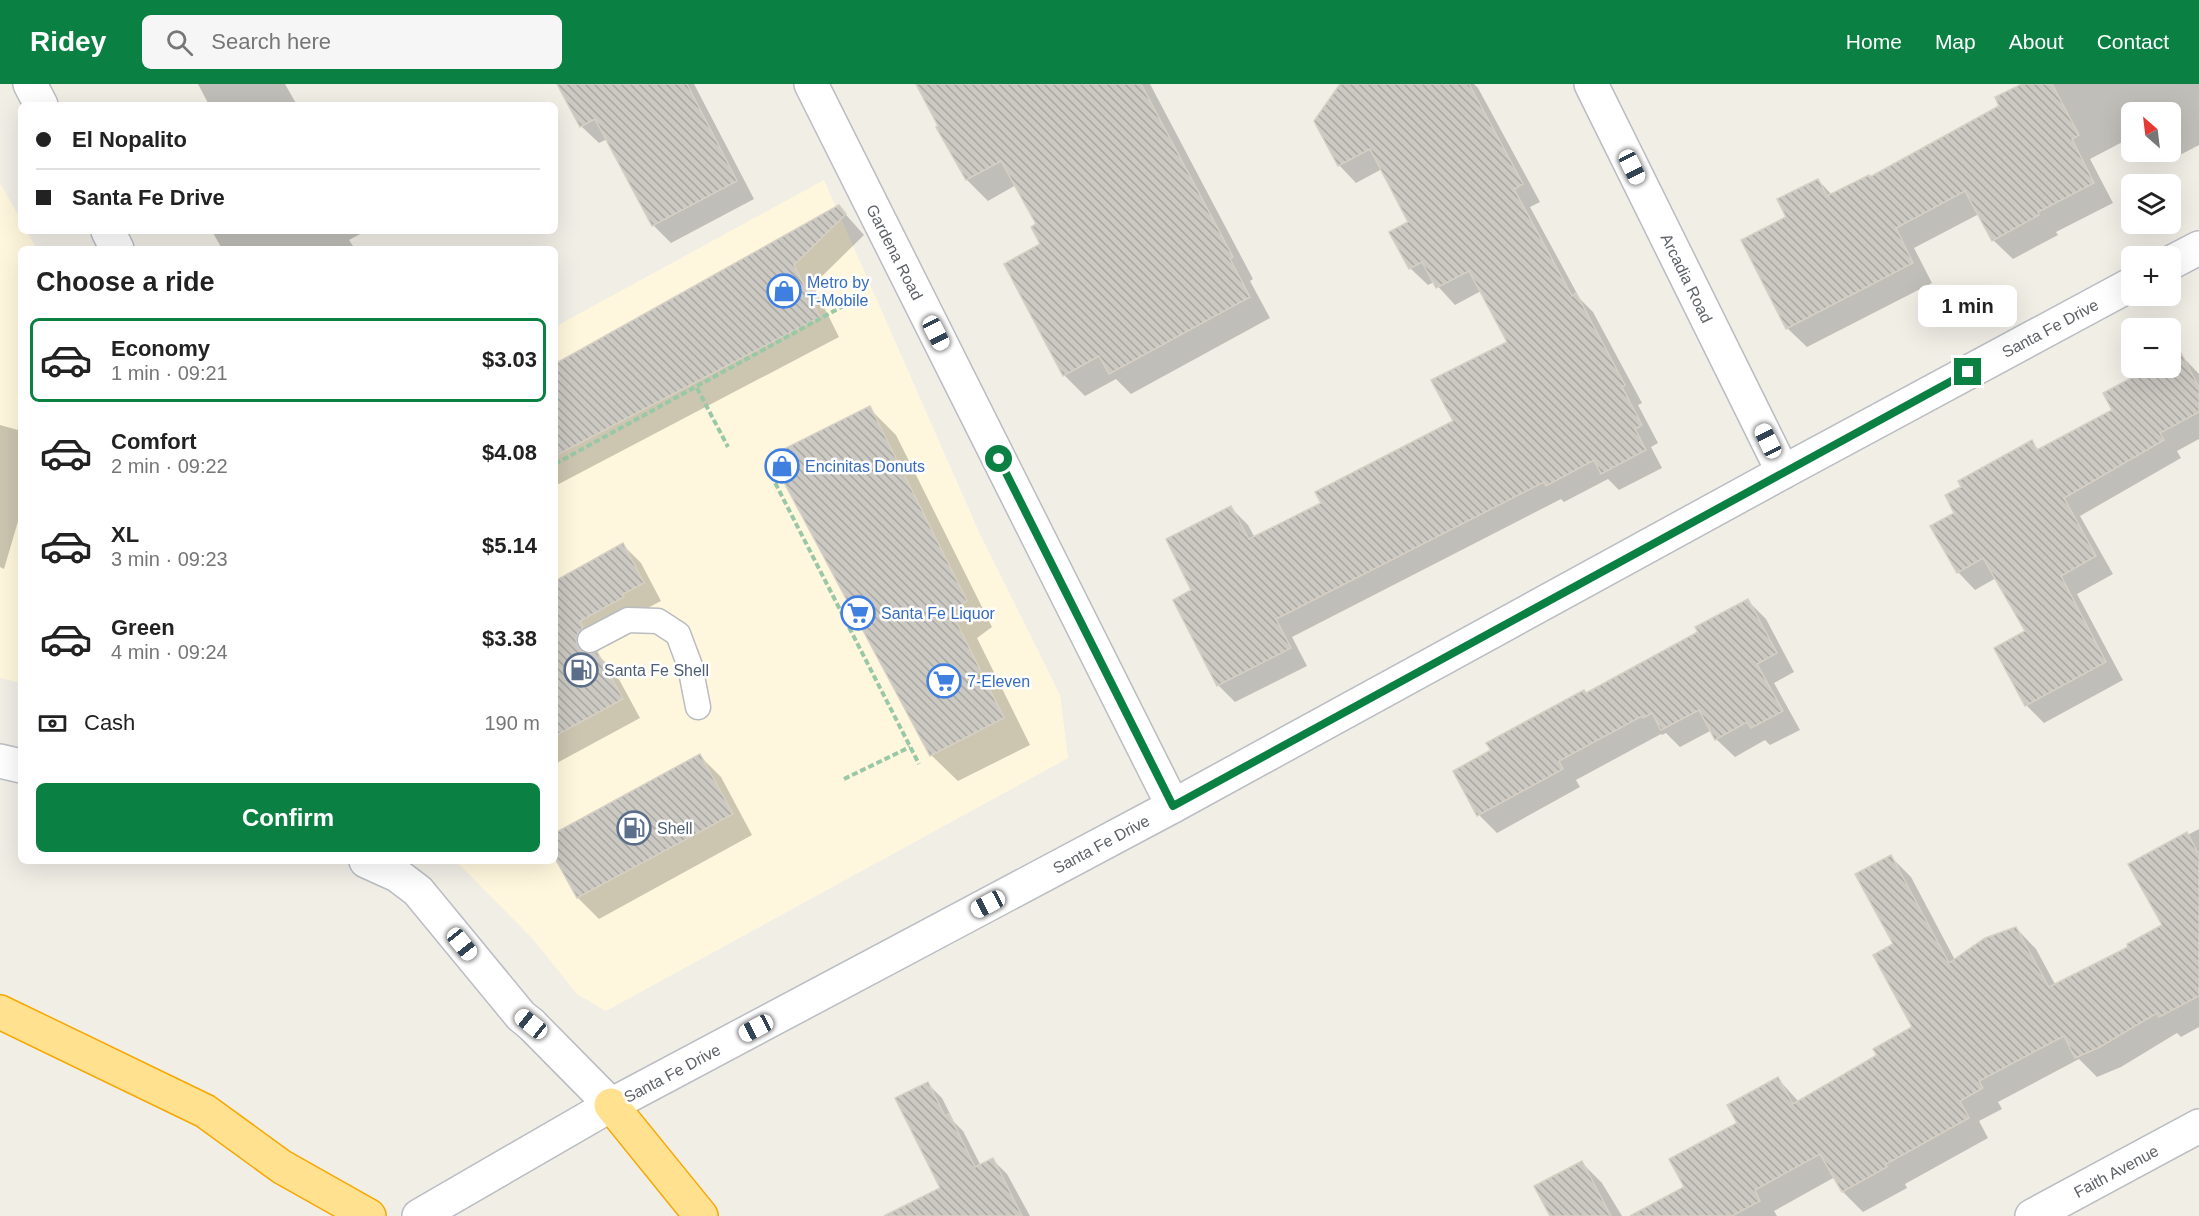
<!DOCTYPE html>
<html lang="en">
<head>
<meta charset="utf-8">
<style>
	body { margin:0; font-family:Helvetica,sans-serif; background:#f6f6f6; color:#222; height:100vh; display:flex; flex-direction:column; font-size:22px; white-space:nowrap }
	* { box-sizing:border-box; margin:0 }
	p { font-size:20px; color:#767676 }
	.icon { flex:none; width:33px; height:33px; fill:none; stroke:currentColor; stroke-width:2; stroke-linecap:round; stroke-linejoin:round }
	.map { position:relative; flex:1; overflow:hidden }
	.details { position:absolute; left:18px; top:162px; width:540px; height:618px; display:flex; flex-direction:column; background:#fff; border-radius:9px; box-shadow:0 6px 24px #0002 }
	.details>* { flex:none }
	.hud { position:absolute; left:18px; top:18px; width:540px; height:132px; border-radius:9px; box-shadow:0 6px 24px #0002; display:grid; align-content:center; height:132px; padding:0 18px; background:#fff }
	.needle { width:39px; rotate:332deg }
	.controls { position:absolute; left:2121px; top:18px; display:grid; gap:12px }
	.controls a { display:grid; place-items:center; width:60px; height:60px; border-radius:9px; background:#fff; box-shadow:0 6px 24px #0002; font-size:30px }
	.end { position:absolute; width:27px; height:27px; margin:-14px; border:8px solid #0b8043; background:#fff; box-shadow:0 0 0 3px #fff }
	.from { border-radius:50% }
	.bubble { position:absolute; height:42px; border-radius:9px; background:#fff; box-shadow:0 6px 24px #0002; font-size:20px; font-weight:600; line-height:42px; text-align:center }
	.car { position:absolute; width:18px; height:36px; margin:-18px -9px; border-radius:8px; box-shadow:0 0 4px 2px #0007; background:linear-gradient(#fff 24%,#345 0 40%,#fff 0 76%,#345 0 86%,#fff 0) }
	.hud b { display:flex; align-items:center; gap:21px; height:57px; font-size:22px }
	.hud b+b { border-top:2px solid #e0e0e0 }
	.hud i { width:15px; height:15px; background:#222 }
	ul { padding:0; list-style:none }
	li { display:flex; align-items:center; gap:18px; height:84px; margin:0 12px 9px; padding:0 6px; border:3px solid transparent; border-radius:9px }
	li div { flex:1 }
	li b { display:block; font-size:22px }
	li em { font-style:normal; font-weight:600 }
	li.active { border-color:#0b8043 }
	li>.icon { width:54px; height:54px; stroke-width:1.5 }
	h2 { padding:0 18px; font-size:27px; line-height:72px }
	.pay { display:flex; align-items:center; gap:15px; height:66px; padding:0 18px; font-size:22px }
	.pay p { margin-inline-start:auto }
	.cta { display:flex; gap:12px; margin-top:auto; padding:12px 18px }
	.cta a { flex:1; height:69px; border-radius:9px; background:#0b8043; color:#fff; font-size:24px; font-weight:600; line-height:69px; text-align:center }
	header { display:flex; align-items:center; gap:36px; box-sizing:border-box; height:84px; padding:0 30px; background:#0b8043; color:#fff }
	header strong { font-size:28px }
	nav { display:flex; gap:33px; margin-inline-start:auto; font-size:21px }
	.search { width:420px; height:54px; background:#f6f6f6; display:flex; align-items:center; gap:15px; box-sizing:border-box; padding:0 21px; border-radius:9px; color:#767676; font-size:22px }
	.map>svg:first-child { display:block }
</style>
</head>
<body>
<header>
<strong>Ridey</strong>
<div class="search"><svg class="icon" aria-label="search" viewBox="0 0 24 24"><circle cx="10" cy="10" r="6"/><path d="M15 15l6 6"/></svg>Search here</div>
<nav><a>Home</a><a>Map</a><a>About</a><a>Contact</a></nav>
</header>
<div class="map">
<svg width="2199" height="1132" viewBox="0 0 2199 1132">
	<defs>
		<pattern id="building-back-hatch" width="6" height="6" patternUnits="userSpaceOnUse" patternTransform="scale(1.5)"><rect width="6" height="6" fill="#ccc9c3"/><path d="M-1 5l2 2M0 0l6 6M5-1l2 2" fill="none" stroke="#a9a7a2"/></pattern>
	</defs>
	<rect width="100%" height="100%" fill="#f1eee6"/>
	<!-- commercial -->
	<g fill="#fff7dd">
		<polygon points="824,96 979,448 1060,611 1068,674 606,927 577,910 532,854 456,777 555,777 555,243"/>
		<polygon points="0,99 21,136 21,147 27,147 37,165 21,165 21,599 0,594"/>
	</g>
	<!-- shadow -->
	<g fill="#0003">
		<polygon points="198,0 285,0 297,21 204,21 208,19"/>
		<polygon points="565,0 694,0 754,115 671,159 653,141 607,55 599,59 581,42"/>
		<polygon points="918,0 1150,0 1253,195 1250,197 1270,234 1131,310 1116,295 1085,312 1064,291 1039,140 1016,101 988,117 967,96 938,43 940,42"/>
		<polygon points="1342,0 1474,0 1478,4 1540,118 1530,123 1580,215 1593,228 1642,319 1638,321 1658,359 1651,363 1662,384 1619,406 1608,395 1564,418 1561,415 1292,553 1307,582 1235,618 1218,601 1193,507 1231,424 1248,441 1255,454 1323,420 1455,338 1509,259 1481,207 1455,221 1434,198 1428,201 1410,184 1410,138 1382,85 1356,99 1339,81"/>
		<polygon points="2025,0 2199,0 2199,61 2178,72 2170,65 2170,28 2132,28 2132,53 2090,75 2113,119 2056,148 2058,151 2013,175 1993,156 1979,130 1914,164 1932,199 1807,263 1787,244 1788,134 1818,96 1832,111 1870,95 2001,23"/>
		<polygon points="839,123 864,151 813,201 839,253 555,402 555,281"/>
		<polygon points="212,147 366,147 349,156 355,165 222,165"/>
		<polygon points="2179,269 2199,290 2199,355 2177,367 2181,374 2080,432 2113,490 2077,510 2123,596 2044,639 2026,621 1996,565 2027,548 1996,494 1975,506 1958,488 1957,429 1963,404 2031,358 2040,367 2114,327 2105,309 2153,284 2170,284"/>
		<polygon points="869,324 896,351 992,543 977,554 1030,661 958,697 931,671"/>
		<polygon points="0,341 18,346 21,350 21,427 4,485 0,483"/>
		<polygon points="623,461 641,479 661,517 640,528 601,562 595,571 597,570 615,588 640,634 555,680 555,499"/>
		<polygon points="1748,517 1766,535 1794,588 1774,599 1800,646 1770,661 1765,656 1735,673 1716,655 1712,646 1680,663 1666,649 1662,651 1661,650 1576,696 1580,703 1497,749 1479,731 1586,610 1700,548"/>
		<polygon points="700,672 721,693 752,751 599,835 578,814 555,771 555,751"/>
		<polygon points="2199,745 2199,943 2181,953 2177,949 2121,983 2097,993 2079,975 1998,1018 2002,1025 1979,1037 1988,1054 1905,1100 1907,1104 1863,1128 1843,1108 1835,1093 1774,1127 1777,1132 1634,1132 1686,1104 1778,995 1799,1018 1879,972 1914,944 1895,860 1891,773 1911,793 1955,876 2016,844 2036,865 2056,902 2131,864 2164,841 2130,781"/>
		<polygon points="928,1000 942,1014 954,1038 963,1047 981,1082 993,1076 1007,1090 1030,1132 920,1132 942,1105"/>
		<polygon points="1582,1079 1602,1099 1622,1132 1551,1132"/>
	</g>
	<!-- building -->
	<g fill="url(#building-back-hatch)" stroke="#d6d0c4" stroke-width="1.5">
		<polygon points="557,0 687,0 737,97 652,142 595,35 580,43"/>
		<polygon points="916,0 1141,0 1233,173 1230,175 1250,213 1109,290 1099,272 1063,292 1004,180 1040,160 1031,143 1036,140 1001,77 966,96 936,43 938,42"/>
		<polygon points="1340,0 1469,0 1523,100 1514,105 1572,212 1576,209 1625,301 1622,303 1642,341 1635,345 1646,366 1601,390 1594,376 1546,402 1544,398 1276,535 1291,564 1217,602 1173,516 1191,506 1166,455 1231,422 1249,455 1321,419 1315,408 1453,337 1431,296 1507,258 1469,187 1436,204 1422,178 1409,185 1389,148 1408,138 1370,65 1338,82 1314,37"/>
		<polygon points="2022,0 2052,0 2079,51 2072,55 2094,99 2038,128 2039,131 1992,157 1965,107 1896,144 1913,179 1786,245 1741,156 1786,133 1777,115 1818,95 1827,112 1869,91 1870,93 1999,22 1995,13"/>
		<polygon points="839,121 846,130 794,181 820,233 555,372 555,280"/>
		<polygon points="2180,267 2199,303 2199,328 2160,349 2164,356 2064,414 2096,472 2061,492 2106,578 2025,622 1994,564 2025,547 1983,474 1957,489 1930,442 1954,429 1945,411 1961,403 1958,397 2032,356 2037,366 2112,326 2103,309 2150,284 2170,284 2170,272"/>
		<polygon points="870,322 967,517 951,527 1004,634 930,672 770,372"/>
		<polygon points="623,459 644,499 623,510 624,513 580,537 583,543 578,549 576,556 578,563 583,568 590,570 597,568 623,615 555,652 555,491 557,496"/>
		<polygon points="1748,515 1777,569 1757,580 1783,627 1751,644 1747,638 1715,656 1699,626 1661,646 1652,629 1643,634 1642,632 1559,677 1563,685 1477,732 1453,687 1491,666 1486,659 1584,606 1586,609 1698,548 1695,543"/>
		<polygon points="700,670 733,730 577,814 555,774 555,749"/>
		<polygon points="2187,748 2199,771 2199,912 2159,933 2157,929 2100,963 2075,974 2064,952 1979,997 1983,1004 1960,1017 1969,1034 1886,1080 1887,1083 1842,1108 1820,1070 1755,1106 1760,1117 1732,1132 1630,1132 1684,1103 1669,1075 1737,1039 1727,1021 1778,993 1793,1020 1877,971 1873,965 1912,943 1873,871 1893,860 1855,790 1891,771 1949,879 1985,854 2016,843 2049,903 2128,863 2127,860 2162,841 2128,780"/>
		<polygon points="928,998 945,1032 949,1030 975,1083 993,1074 1022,1132 884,1132 940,1104 895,1014"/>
		<polygon points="1582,1077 1611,1132 1550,1132 1534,1102"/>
	</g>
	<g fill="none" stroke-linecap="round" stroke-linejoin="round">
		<defs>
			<polyline id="lane" points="590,556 628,536 658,537 678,550 690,582 698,623"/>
			<g id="street">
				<polyline points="30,0 41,21"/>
				<polyline points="811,0 1173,722"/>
				<polyline points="1591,0 1783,388"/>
				<polyline points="108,147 117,165"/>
				<polyline points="531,940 611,1021"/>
				<polyline points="2032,1132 2199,1042"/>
			</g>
			<g id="secondary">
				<polyline points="2170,179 2199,164"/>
				<polyline points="0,677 21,682"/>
				<polyline points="366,777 397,791 418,807 521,932 531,940"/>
				<polyline points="419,1132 611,1021 1173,722 1783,388 2132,200"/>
			</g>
			<g id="highway">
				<polyline points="0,928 205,1027 282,1083 369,1132"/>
				<polyline points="611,1021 701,1132"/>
			</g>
		</defs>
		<!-- lane casing -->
		<use href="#lane" stroke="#b9bcc0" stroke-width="27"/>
		<!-- street casing -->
		<use href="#street" stroke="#b9bcc0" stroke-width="36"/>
		<!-- secondary casing -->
		<use href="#secondary" stroke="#babdc3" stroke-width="36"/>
		<!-- highway casing -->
		<use href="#highway" stroke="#f7a700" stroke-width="36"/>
		<!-- path -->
		<g stroke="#99c8a6" stroke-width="4" stroke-dasharray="6 3" stroke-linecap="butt">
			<polyline points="697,304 728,363"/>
			<polyline points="555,380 854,216"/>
			<polyline points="767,383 919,680"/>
			<polyline points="844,695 910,663"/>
		</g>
		<!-- lane -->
		<use href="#lane" stroke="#fff" stroke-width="24"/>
		<!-- street -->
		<use href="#street" stroke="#fff" stroke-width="33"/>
		<!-- secondary -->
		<use href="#secondary" stroke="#fff" stroke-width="33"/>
		<!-- highway -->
		<use href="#highway" stroke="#ffe18f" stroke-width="33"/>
	</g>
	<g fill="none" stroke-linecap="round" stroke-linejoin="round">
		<!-- route -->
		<polyline stroke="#0b8043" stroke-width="8" points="999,375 1173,722 1968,288"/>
	</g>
	<!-- icons -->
	<defs>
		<symbol id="shop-ring" viewBox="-11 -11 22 22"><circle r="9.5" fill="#fff" stroke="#3f7fe0" stroke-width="1.5"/><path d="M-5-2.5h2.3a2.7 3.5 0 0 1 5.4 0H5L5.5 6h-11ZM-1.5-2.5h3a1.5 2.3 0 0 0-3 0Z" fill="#3f7fe0"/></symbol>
		<symbol id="supermarket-ring" viewBox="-11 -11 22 22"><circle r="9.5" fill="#fff" stroke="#3f7fe0" stroke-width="1.5"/><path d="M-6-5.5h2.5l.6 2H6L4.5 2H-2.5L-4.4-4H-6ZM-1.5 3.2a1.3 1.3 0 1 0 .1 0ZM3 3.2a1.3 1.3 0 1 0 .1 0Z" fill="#3f7fe0"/></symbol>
		<symbol id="fuel-ring" viewBox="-11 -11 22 22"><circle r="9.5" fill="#fff" stroke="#5c6f8a" stroke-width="1.5"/><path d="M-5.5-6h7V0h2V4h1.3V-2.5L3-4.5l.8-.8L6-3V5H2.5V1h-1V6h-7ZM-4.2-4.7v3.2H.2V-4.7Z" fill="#5c6f8a"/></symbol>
	</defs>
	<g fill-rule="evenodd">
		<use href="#shop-ring" x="765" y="188" width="38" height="38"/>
		<use href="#shop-ring" x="763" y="363" width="38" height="38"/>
		<use href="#supermarket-ring" x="839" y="510" width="38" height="38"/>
		<use href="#fuel-ring" x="562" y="567" width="38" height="38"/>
		<use href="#supermarket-ring" x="925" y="578" width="38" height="38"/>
		<use href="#fuel-ring" x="615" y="725" width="38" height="38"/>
	</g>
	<g text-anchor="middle" stroke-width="5" stroke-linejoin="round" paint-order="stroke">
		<!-- street labels -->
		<g font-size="16" fill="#5e6267" stroke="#fff">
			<text transform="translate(895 168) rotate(63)" y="6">Gardena Road</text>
			<text transform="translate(1687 194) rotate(64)" y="6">Arcadia Road</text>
			<text transform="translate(2050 244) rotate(-28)" y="6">Santa Fe Drive</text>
			<text transform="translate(1101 760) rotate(-28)" y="6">Santa Fe Drive</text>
			<text transform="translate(672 989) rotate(-28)" y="6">Santa Fe Drive</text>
			<text transform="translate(2116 1087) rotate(-28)" y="6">Faith Avenue</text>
		</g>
		<!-- shop labels -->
		<g font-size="16" fill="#366cbe" stroke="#fff" text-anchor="start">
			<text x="807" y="204">Metro by<tspan x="807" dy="18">T-Mobile</tspan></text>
			<text x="805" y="388">Encinitas Donuts</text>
			<text x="881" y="535">Santa Fe Liquor</text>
			<text x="967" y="603">7-Eleven</text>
		</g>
		<!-- service labels -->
		<g font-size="16" fill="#4e5e75" stroke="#fff" text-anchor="start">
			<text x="604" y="592">Santa Fe Shell</text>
			<text x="657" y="750">Shell</text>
		</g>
	</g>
</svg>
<div class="controls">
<a><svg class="needle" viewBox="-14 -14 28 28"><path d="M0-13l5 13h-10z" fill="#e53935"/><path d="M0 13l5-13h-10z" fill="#767676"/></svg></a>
<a><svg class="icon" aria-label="layers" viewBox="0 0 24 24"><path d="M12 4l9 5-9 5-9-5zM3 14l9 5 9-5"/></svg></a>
<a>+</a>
<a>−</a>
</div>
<i class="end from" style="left:999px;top:375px"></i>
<i class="end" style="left:1968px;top:288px"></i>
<div class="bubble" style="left:1918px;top:201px;width:99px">1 min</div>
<i class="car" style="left:1632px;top:83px;rotate:154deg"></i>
<i class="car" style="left:936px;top:249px;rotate:153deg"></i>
<i class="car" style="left:1768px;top:357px;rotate:334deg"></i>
<i class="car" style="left:988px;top:820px;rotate:242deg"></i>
<i class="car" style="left:462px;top:860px;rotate:141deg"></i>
<i class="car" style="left:531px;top:940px;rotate:309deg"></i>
<i class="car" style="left:756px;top:944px;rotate:242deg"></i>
<div class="hud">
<b><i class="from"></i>El Nopalito</b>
<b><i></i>Santa Fe Drive</b>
</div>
<section class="details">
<h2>Choose a ride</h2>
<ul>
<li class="active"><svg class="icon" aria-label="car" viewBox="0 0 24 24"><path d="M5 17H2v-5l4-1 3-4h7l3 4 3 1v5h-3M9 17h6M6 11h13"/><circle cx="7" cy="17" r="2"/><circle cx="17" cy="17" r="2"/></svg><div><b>Economy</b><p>1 min · 09:21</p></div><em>$3.03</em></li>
<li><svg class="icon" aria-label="car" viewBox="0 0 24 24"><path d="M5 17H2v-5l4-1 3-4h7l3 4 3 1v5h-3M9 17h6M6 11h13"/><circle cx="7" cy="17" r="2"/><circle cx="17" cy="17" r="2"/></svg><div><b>Comfort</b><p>2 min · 09:22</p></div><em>$4.08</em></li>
<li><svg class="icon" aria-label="car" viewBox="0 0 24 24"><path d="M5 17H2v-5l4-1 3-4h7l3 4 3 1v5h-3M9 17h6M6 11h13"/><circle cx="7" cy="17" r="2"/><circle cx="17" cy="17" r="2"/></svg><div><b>XL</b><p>3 min · 09:23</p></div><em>$5.14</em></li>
<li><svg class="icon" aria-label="car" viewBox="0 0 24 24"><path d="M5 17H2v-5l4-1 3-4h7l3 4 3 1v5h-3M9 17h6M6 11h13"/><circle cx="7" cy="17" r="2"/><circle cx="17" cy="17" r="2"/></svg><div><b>Green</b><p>4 min · 09:24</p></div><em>$3.38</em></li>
</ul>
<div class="pay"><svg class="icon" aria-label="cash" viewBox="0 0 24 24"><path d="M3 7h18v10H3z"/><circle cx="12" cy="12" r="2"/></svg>Cash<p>190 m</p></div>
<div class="cta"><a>Confirm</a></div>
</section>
</div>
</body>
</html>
